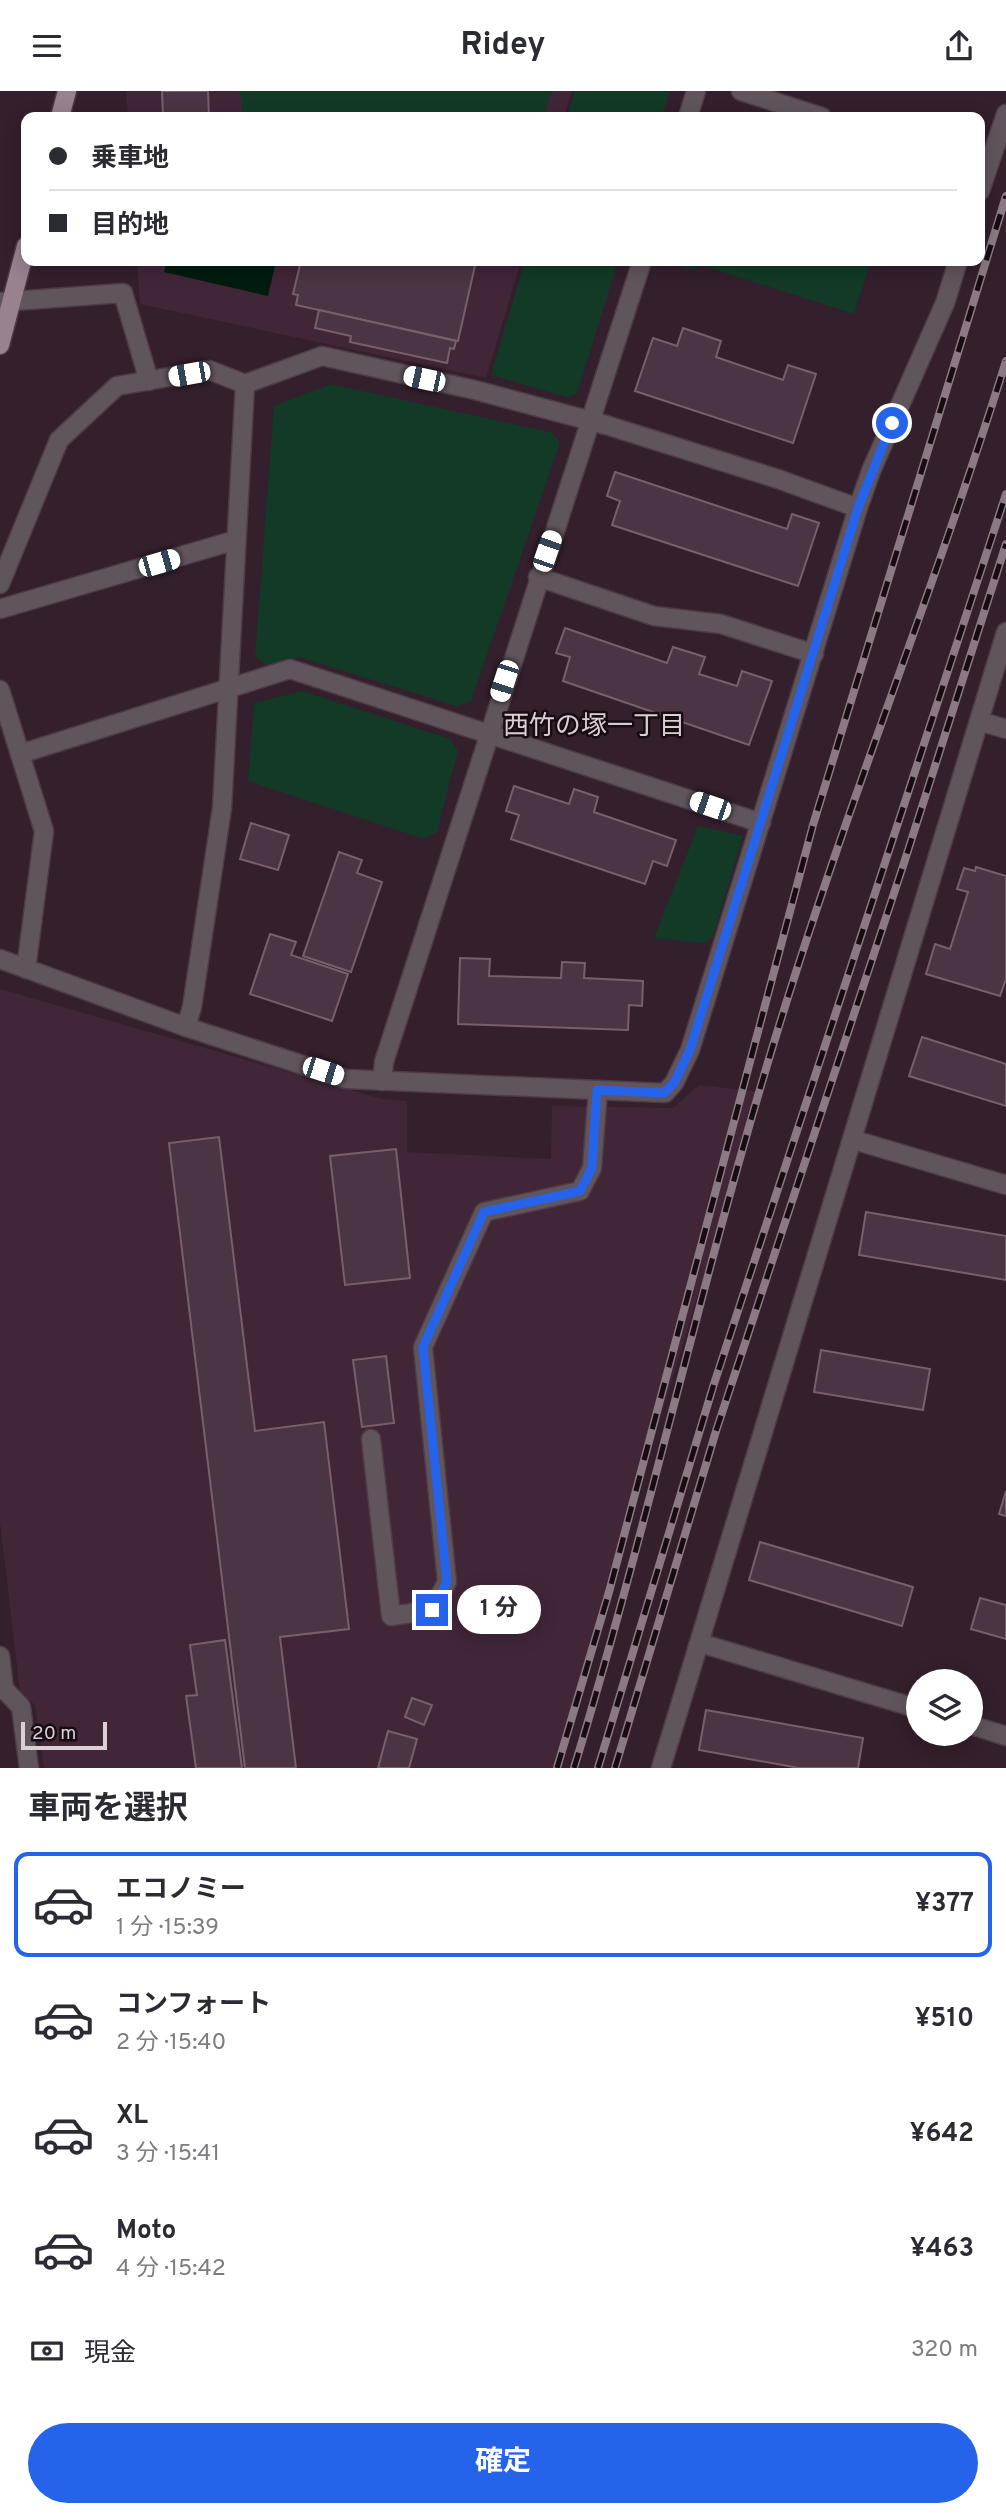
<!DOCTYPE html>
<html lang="ja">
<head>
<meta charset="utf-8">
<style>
	body { margin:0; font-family:Overpass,"Noto Sans JP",sans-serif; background:#f7f7f7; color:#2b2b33; height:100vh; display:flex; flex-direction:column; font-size:26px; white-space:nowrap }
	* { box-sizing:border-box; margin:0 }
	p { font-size:23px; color:#7c7c81 }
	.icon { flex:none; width:38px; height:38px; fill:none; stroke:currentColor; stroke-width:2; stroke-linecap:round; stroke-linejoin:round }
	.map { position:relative; height:1677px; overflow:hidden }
	.panel { display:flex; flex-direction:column; background:#fff; flex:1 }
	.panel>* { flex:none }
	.hud { position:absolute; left:21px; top:21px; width:964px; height:154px; border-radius:14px; box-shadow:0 4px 18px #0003; display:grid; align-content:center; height:154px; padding:0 28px; background:#fff }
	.fabs { position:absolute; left:906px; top:1578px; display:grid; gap:14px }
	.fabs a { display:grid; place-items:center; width:77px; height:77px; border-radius:50%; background:#fff; box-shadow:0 4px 18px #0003; font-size:35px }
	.scale { position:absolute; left:21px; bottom:18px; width:86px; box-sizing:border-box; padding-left:7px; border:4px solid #dcced7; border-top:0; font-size:19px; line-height:24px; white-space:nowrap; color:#dcced7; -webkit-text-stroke:5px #160c12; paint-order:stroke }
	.end { position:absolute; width:32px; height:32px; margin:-16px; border:9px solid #2563eb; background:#fff; box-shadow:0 0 0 4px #fff }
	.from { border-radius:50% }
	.bubble { position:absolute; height:49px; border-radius:24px; background:#fff; box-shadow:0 4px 18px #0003; font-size:23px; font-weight:700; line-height:49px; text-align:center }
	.car { position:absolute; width:21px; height:42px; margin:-21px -10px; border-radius:9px; box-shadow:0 0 5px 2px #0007; background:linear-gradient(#fff 24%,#345 0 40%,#fff 0 76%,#345 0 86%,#fff 0) }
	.hud b { display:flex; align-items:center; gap:24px; height:66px; font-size:26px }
	.hud b+b { border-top:2px solid #e1e1e2 }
	.hud i { width:18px; height:18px; background:#2b2b33 }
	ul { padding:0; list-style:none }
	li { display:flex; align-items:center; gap:21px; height:105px; margin:0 14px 10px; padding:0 14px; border:4px solid transparent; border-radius:14px }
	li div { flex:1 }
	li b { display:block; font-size:26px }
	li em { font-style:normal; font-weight:700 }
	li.active { border-color:#2563eb }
	li>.icon { width:63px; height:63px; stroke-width:1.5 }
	h2 { padding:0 28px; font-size:32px; line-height:84px }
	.pay { display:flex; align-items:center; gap:18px; height:77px; padding:0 28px; font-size:26px }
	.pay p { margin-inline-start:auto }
	.action { display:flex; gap:14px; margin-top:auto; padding:14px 28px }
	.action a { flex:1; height:80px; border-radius:42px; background:#2563eb; color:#fff; font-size:28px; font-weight:700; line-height:80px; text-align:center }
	header { display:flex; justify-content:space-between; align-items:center; height:91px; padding:0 28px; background:#fff; font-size:32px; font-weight:700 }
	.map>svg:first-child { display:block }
</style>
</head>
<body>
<header><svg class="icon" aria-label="menu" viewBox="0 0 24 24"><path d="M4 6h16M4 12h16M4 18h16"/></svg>Ridey<svg class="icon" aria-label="share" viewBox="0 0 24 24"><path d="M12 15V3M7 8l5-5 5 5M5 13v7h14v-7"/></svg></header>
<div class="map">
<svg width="1006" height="1677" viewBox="0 0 1006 1677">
	<rect width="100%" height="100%" fill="#341f2d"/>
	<!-- built -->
	<g fill="#412638">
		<polygon points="126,0 572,0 564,26 128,26"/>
		<polygon points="137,170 521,170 486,287 140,213"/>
		<polygon points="0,898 382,1008 407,1010 407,1061 551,1068 552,1015 673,1017 699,994 760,1001 553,1677 44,1677 35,1614 20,1601 0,1431"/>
	</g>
	<!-- green -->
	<g fill="#123a27">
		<polygon points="240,0 552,0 543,26 243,26"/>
		<polygon points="575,0 670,0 662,26 567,26"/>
		<polygon points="525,170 618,170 577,303 567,306 491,284"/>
		<polygon points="675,170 871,170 854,223 698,173 695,180 674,173"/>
		<polygon points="331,293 553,342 560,352 471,610 456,615 299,566 268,575 255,565 274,315"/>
		<polygon points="302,600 450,648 458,660 437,741 424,748 248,690 254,612"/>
		<polygon points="698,735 743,745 713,846 704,852 654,847"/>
	</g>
	<!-- water -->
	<polygon fill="#021c0f" points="167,170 276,170 268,205 164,181"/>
	<!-- building -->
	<g fill="#4b3443" stroke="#785f6e" stroke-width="2">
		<polygon points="162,0 208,0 209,26 163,26"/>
		<polygon points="301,170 476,170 458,250 296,214 298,204 293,203"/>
		<polygon points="319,219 456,250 454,258 450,257 447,272 350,251 351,245 315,237"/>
		<polygon points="683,237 721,250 716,266 783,289 788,274 816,283 793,352 635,300 653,247 677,255"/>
		<polygon points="615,381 787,438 792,423 819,432 798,495 612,434 620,410 607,405"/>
		<polygon points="565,537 667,572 673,556 705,566 699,583 737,595 742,580 772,590 749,654 563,590 570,566 556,562"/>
		<polygon points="514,695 569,713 574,698 598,706 594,721 676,749 667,775 653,770 645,793 511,748 519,724 506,720"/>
		<polygon points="251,732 289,744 278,779 240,768"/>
		<polygon points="339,761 362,769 357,782 382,791 351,881 303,865"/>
		<polygon points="976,776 1006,785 1006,888 1000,905 926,883 935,853 950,858 968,801 957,798 964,777 975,780"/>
		<polygon points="270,843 296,851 291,864 348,883 332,930 250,903"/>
		<polygon points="460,867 490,868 489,885 561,887 562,871 585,872 584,887 643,890 642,915 629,914 628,939 458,933"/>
		<polygon points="922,946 1006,973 1006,1015 909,985"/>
		<polygon points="219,1046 255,1340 324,1331 349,1538 280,1546 296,1677 245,1677 169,1052"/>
		<polygon points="396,1058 410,1187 345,1194 330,1065"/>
		<polygon points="866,1121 1006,1145 1006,1189 859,1164"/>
		<polygon points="821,1259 930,1278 923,1319 814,1301"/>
		<polygon points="386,1265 394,1332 362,1336 353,1269"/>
		<polygon points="1006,1400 1006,1425 999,1423"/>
		<polygon points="760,1451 913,1496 902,1535 749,1489"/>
		<polygon points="980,1507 1006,1514 1006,1548 971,1538"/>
		<polygon points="225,1549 242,1677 196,1677 186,1605 197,1604 190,1554"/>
		<polygon points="412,1607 432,1614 424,1634 405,1626"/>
		<polygon points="706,1619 863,1647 858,1677 799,1677 699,1659"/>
		<polygon points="388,1640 417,1648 409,1677 378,1677"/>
	</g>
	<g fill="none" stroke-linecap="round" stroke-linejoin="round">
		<defs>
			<g id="minor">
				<polyline points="741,0 822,26"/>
				<polyline points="688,26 696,0"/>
				<polyline points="980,100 1006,23"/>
				<polyline points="0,211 123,202 149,290"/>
				<polyline points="538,486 654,525 721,533 814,563"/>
				<polyline points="0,493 59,349 117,295 209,279 245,293"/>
				<polyline points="0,518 236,449"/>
				<polyline points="0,599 44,740 26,878"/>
				<polyline points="979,630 1006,638"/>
				<polyline points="20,663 290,578 761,732"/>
				<polyline points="0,868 186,936 346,988 665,1002 674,992 690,959 858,417 871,380 945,212 958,170"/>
				<polyline points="186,936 192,916 222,717 245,293 322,265 475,299 606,334 778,388 858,417"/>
				<polyline points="382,990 384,971 642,170"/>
				<polyline points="854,1049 1006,1094"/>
				<polyline points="371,1348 391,1525 432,1519 447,1491 423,1256 484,1121 580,1100 592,1077 598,999"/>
				<polyline points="700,1552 919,1618"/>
				<polyline points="0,1565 4,1598 0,1599"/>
				<polyline points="4,1598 21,1616 29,1677"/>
				<polyline points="971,1634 1006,1645"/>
				<polyline points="661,1677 1006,541"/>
			</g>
			<g id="major">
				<polyline points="60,26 67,0"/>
				<polyline points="0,254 26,155"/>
			</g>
		</defs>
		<!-- minor casing -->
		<use href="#minor" stroke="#4f3b48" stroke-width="21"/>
		<!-- major casing -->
		<use href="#major" stroke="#4f3b48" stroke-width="21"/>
		<!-- minor -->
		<use href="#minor" stroke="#60555c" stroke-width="18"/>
		<!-- major -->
		<use href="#major" stroke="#998290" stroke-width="18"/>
		<defs>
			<g id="rail">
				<polyline points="557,1677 609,1501 813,734 1006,105"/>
				<path d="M574 1677C649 1431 703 1180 779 935 848 711 936 494 1006 270"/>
				<polyline points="598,1677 713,1296 1006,403"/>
				<polyline points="615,1677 716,1340 904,772 1006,453"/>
			</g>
		</defs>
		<!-- rail casing -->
		<use href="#rail" stroke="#8b7a85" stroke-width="8"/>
		<!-- rail -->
		<use href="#rail" stroke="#160c12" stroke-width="5" stroke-dasharray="16" stroke-linecap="butt"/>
	</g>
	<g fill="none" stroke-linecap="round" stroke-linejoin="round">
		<!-- route -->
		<polyline stroke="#2563eb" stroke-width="9" points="432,1519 447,1491 423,1256 484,1121 580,1100 592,1077 597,999 664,1002 674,992 690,959 858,417 892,332"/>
	</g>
	<g text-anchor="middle" stroke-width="5" stroke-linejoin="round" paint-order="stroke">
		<!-- neighbourhood labels -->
		<g font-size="26" fill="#dcced7" stroke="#160c12">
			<text x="594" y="643">西竹の塚一丁目</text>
		</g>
	</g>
</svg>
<div class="fabs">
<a><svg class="icon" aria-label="layers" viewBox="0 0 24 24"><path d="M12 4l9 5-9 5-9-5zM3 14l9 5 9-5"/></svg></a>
</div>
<div class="scale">20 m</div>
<i class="end from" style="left:892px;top:332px"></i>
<i class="end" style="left:432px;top:1519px"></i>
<div class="bubble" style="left:457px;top:1494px;width:84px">1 分</div>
<i class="car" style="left:189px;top:283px;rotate:260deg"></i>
<i class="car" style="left:424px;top:288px;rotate:282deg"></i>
<i class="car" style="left:547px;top:460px;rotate:19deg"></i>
<i class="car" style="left:159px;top:472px;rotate:74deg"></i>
<i class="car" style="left:504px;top:590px;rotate:198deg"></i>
<i class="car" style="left:710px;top:715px;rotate:289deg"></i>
<i class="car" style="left:323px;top:980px;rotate:108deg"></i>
<div class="hud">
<b><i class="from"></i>乗車地</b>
<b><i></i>目的地</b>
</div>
</div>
<section class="panel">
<h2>車両を選択</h2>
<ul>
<li class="active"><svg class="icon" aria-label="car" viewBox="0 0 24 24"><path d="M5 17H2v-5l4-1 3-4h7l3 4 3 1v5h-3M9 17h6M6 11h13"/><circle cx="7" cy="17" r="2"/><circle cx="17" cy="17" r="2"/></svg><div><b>エコノミー</b><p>1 分 · 15:39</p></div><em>¥377</em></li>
<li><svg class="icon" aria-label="car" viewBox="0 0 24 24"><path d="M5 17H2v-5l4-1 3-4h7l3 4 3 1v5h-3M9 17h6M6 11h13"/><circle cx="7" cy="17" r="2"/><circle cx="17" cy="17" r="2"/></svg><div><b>コンフォート</b><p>2 分 · 15:40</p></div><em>¥510</em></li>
<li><svg class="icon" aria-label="car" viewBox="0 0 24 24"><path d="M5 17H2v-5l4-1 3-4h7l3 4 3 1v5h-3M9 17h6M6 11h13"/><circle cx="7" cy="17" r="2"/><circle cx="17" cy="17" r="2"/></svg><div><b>XL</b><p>3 分 · 15:41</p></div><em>¥642</em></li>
<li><svg class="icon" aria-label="car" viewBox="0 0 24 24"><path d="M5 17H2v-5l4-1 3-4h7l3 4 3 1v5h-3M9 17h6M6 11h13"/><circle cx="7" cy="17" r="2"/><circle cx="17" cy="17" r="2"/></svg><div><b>Moto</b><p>4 分 · 15:42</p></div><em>¥463</em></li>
</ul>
<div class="pay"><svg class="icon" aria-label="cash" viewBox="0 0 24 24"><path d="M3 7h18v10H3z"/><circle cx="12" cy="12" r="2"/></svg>現金<p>320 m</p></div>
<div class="action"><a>確定</a></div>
</section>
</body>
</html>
